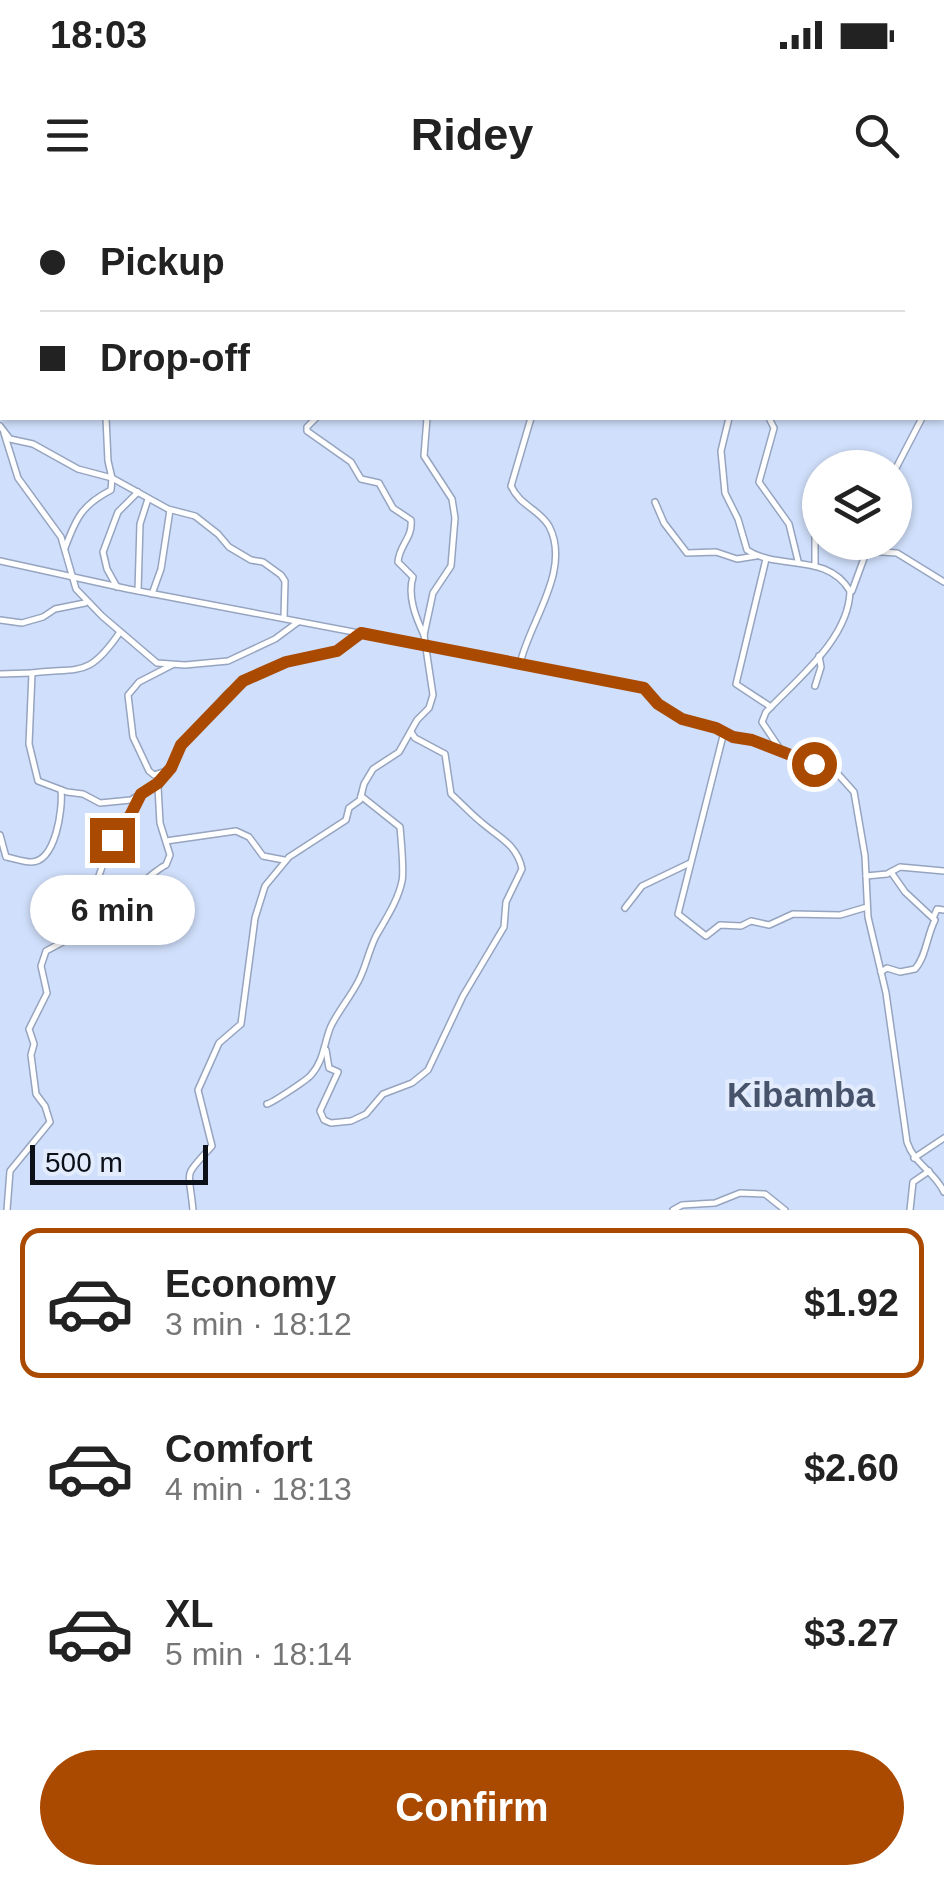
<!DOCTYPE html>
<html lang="en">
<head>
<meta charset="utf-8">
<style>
	body { margin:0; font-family:Helvetica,sans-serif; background:#f2f2f2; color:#222; height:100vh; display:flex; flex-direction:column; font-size:38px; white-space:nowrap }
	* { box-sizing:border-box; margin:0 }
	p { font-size:32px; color:#767676 }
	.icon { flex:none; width:55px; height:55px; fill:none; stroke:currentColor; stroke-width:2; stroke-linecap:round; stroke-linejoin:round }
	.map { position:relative; height:1010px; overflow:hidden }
	.side { display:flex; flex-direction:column; background:#fff; flex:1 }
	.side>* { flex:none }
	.hud { position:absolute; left:0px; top:0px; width:945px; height:220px; box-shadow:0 2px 8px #0004; display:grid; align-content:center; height:220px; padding:0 40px; background:#fff }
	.tools { position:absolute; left:802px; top:250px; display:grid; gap:20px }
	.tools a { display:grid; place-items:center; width:110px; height:110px; border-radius:50%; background:#fff; box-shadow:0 2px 8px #0004; font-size:50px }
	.scale { position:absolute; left:30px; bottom:25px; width:178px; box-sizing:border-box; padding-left:10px; border:5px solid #0b1019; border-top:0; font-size:28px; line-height:35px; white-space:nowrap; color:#0b1019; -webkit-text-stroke:8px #e3ecfd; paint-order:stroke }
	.end { position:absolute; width:45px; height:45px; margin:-22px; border:12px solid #aa4a00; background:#fff; box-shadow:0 0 0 5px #fff }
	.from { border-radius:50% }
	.bubble { position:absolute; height:70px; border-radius:35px; background:#fff; box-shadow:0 2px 8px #0004; font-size:32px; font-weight:800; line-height:70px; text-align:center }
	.hud b { display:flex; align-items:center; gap:35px; height:95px; font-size:38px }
	.hud b+b { border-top:2px solid #e0e0e0 }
	.hud i { width:25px; height:25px; background:#222 }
	ul { padding:18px 0 0; list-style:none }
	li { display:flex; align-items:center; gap:30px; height:150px; margin:0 20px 15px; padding:0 20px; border:5px solid transparent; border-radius:20px }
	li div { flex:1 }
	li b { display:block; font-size:38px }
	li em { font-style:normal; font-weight:800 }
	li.selected { border-color:#aa4a00 }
	li>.icon { width:90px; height:90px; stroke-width:1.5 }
	.button { display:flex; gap:20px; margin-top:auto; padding:20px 40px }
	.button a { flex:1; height:115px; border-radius:60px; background:#aa4a00; color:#fff; font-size:40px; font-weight:800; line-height:115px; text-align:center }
	.status { display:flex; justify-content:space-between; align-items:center; height:70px; padding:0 50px; background:#fff; direction:ltr }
	.status svg { height:28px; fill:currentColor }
	header { display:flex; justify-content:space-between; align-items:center; height:130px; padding:0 40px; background:#fff; font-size:45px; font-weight:800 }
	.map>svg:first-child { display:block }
</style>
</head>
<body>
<div class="status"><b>18:03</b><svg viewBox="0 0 49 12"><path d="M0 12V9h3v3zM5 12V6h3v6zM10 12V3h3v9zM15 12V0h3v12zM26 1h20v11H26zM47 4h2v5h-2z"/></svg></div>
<header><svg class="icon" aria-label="menu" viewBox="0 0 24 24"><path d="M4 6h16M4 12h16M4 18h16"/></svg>Ridey<svg class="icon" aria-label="search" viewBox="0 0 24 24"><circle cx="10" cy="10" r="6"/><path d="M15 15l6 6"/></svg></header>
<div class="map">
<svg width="944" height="1010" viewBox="0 0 944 1010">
	<rect width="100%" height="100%" fill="#d0dffb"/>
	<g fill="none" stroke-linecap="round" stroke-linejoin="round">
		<defs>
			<g id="street">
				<polyline points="39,0 39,2"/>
				<polyline points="167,0 168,2"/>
				<polyline points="366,0 369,2"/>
				<polyline points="432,2 433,0"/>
				<polyline points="733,2 734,0"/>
				<polyline points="942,183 944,180"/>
				<polyline points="942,193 944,193"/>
				<polyline points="106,218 108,261 112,278 168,309 195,316 218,334 229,347 251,360 263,362 281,375 285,381 284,417"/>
				<path d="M316 218 307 227V231L351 262 361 279 379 283 393 308 411 320C413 338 399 345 398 362L413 377C407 396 416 418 424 435"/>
				<path d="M729 218 721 251 725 293 738 319 747 350C779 371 827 352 850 391 849 439 796 480 766 512L762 522 780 549 837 573 854 592 865 656 868 717 886 793 907 942C914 964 935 972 944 992"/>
				<polyline points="769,218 774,228 759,282 789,324 798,361"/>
				<path d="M0 226 10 239 33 244 78 269 112 278 111 290C82 305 76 318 65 348"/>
				<polyline points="4,233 18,278 61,337 76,389 102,416 157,463 185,465 228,461 275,439 298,422"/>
				<polyline points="895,270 922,218"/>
				<polyline points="655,302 664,323 687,353 716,352 737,359 756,356"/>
				<polyline points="867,351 897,353 944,382"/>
				<polyline points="766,359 736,484 771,507"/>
				<polyline points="0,361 128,389 642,487 662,507 683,519 780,550"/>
				<polyline points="815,366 815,327 820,323"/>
				<polyline points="117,387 107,369 103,352 118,312 138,292"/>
				<polyline points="138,391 140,324 148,299"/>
				<polyline points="852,391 870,342"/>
				<polyline points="152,394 161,369 170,310"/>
				<polyline points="0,420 22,423 43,417 55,409 85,403"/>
				<path d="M120 432C88 479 80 467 32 473L29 544 38 581 67 592 83 594 100 603 131 600 158 583"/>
				<path d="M520 464C529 422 572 370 549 326 539 309 520 306 511 286L531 218"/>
				<polyline points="0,474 32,473"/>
				<polyline points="815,486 821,467 819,456"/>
				<polyline points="724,532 678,714 706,736 720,725 741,726 751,721 769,725 793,714 840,715 867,707"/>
				<polyline points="166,571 154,575 149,571 133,537 128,495 139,482 172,465"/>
				<path d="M0 635 6 657C13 658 23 662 31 662 56 662 63 608 61 590"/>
				<polyline points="166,641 236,631 249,637 263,656 284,660"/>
				<polyline points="866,676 887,674 900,667 944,671"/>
				<polyline points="99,701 96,684 112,639 111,632 130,616 140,597"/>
				<polyline points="625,708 642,686 690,663"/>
				<polyline points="934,716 937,709 944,710"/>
				<path d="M881 772 887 768 900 772 915 769C926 757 927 735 935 720L905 692 891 672"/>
				<path d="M326 850 329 868 338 872 320 911 324 920 331 923 351 921 366 914 383 894 412 883 428 870 463 796 504 727 506 702 522 669C517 644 498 637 481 622 471 614 461 603 451 594L445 554 415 538 411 532"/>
				<path d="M267 904C272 903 307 880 311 875 324 861 324 842 331 826 339 810 351 796 359 780 366 766 369 750 376 736 385 720 398 701 402 681 404 673 401 638 400 627L361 596"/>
				<polyline points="914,958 944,938"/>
				<path d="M7 1010 10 971 50 922 45 906 36 894 31 855 34 844 29 829 47 793 41 766 46 751 76 735 95 702C101 702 106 704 112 704 123 703 152 671 166 665L170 655 160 623 158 587 183 542 228 493 248 478 286 462 337 451 361 433"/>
				<path d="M193 1010C189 967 182 979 212 946L198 890 219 843 241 824 255 718 265 686 289 657 346 620 349 608 360 600 364 584 373 569 399 552 417 520 429 508 433 495 424 435 433 393 451 366 455 318 452 299 424 256 427 218"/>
				<polyline points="673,1010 682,1005 715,1003 740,993 765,994 785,1010"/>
				<polyline points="910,1010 913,982 929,971"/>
			</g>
		</defs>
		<!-- street casing -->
		<use href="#street" stroke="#96a4bf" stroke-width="8"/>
		<!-- street -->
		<use href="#street" stroke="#fff" stroke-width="5"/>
	</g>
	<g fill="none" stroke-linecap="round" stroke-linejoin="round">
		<!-- route -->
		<polyline stroke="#aa4a00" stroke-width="12" points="112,640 112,630 130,616 141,594 158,583 171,568 181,545 243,481 286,462 337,451 361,433 644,488 658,504 682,519 716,528 733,537 752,540 814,564"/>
	</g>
	<g text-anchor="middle" stroke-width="8" stroke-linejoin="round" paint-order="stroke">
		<!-- quarter labels -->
		<g font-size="35" font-weight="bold" fill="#47536a" stroke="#e3ecfd">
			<text x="801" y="907">Kibamba</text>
		</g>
	</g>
</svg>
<div class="tools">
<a><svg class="icon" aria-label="layers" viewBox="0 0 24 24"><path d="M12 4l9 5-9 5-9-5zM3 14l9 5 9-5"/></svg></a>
</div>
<div class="scale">500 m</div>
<i class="end from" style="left:814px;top:564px"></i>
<i class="end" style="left:112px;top:640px"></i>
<div class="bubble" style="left:30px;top:675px;width:165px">6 min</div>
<div class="hud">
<b><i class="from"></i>Pickup</b>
<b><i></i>Drop-off</b>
</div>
</div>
<section class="side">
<ul>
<li class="selected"><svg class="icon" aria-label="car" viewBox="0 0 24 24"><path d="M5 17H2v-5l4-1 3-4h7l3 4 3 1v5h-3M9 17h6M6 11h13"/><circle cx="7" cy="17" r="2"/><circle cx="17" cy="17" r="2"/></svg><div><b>Economy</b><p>3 min · 18:12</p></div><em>$1.92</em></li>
<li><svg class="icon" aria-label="car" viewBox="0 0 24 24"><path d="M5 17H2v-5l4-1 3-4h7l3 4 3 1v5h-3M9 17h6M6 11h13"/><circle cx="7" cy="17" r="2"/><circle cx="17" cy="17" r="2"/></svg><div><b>Comfort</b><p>4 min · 18:13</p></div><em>$2.60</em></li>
<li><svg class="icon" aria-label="car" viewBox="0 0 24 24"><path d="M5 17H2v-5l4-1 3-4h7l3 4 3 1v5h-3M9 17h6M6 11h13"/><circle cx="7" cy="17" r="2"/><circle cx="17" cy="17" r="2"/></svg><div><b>XL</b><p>5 min · 18:14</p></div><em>$3.27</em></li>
</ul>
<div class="button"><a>Confirm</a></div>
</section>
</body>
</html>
